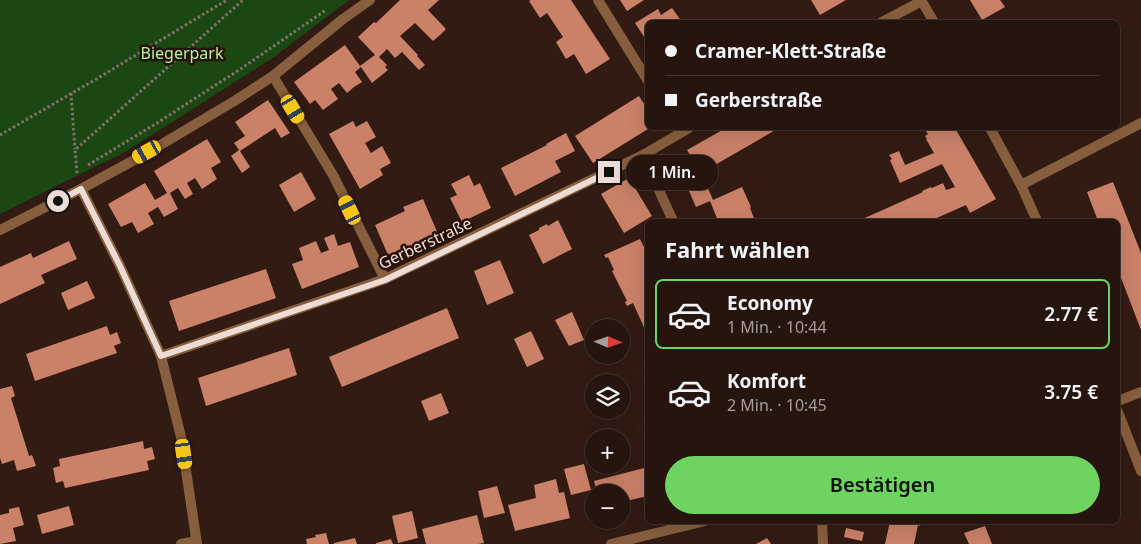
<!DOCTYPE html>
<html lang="de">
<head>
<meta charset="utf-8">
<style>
	body { margin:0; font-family:"Noto Sans",sans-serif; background:#32211c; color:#f1f3f6; height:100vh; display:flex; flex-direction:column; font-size:19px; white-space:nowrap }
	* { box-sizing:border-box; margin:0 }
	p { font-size:16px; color:#a49e9e }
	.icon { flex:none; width:28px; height:28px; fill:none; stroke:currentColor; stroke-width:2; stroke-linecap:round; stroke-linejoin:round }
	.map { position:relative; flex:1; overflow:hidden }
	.drawer { position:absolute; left:645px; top:219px; width:475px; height:305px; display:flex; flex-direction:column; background:#26140e; border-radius:8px; box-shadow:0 5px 20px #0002,0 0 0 1px #42332e }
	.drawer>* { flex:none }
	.hud { position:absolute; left:645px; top:20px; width:475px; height:110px; border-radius:8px; box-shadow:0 5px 20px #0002,0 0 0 1px #42332e; display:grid; align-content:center; height:110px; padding:0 20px; background:#26140e }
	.needle { width:32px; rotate:92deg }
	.fabs { position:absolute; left:585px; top:319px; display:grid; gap:10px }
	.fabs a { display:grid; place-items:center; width:45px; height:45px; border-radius:50%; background:#26140e; box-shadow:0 5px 20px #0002,0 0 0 1px #42332e; font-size:25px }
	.end { position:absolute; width:22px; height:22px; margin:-11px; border:6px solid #eddcd6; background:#111; box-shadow:0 0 0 2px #111 }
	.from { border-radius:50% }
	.bubble { position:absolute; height:35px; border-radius:18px; background:#26140e; box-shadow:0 5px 20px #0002,0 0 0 1px #42332e; font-size:16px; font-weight:600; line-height:35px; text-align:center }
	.car { position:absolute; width:15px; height:30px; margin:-15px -8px; border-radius:6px; box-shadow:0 0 4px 1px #0007; background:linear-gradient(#f5c518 24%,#345 0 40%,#f5c518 0 76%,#345 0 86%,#f5c518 0) }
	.hud b { display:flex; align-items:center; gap:18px; height:48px; font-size:19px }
	.hud b+b { border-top:1px solid #42332e }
	.hud i { width:12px; height:12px; background:#f1f3f6 }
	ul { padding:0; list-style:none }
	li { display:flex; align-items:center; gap:15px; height:70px; margin:0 10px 8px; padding:0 10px; border:2px solid transparent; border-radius:8px }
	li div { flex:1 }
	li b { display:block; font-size:19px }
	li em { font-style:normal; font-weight:600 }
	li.on { border-color:#6ed361 }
	li>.icon { width:45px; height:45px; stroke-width:1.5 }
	h2 { padding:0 20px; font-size:22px; line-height:60px }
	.cta { display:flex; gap:10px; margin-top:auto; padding:10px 20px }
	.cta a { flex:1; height:58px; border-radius:30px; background:#6ed361; color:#111; font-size:20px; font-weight:600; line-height:58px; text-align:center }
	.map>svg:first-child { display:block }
</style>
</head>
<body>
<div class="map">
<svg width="1141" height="544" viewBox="0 0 1141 544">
	<rect width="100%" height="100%" fill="#321b12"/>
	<!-- green -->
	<polygon fill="#1b4712" points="0,0 349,0 274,57 127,151 0,214"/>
	<!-- building -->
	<g fill="#ca8168">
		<polygon points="400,0 439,0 428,10 446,29 440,35 433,41 415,23 400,36 418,55 417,56 425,65 419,70 402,52 395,58 387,49 379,57 387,65 385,67 388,70 372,83 361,67 355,72 362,82 354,87 347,93 339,83 331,89 338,99 323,110 315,100 310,104 294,82 345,45 360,66 368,60 375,55 358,37 374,22 376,23"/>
		<polygon points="531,0 571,0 610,59 586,74 574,54 566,59 556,42 563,37 547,13 540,18 529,1"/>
		<polygon points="620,0 644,0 627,11"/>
		<polygon points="811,0 846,0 820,15"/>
		<polygon points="970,0 1000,0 1005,7 982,20"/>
		<polygon points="672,8 682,22 648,22 648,43 635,23 658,9 661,15"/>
		<polygon points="639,96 648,110 648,129 593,163 575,136"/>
		<polygon points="268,100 290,133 281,138 275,128 240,151 250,167 242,173 231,156 239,150 234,143 245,136 235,122"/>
		<polygon points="353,121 356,127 367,121 376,137 365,143 371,153 382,146 391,163 380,169 383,175 360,189 329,134"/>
		<polygon points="726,128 779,128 701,173 687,150"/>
		<polygon points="924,128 955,128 996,199 970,213 966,205 930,221 858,221 923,192 922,191 931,187 932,188 943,183 946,190 955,187 942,164 900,183 890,160 892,159 889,155 899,151 905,165 934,153 926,139 927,139 925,136 928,134"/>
		<polygon points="566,133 575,151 555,161 561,172 515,196 501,168 547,145 546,144"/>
		<polygon points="207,139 221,162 211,168 217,179 202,189 195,178 187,183 193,194 185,199 178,188 170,193 178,209 164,217 158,207 148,213 154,224 138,233 132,222 121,227 108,204 145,183 155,200 167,193 154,171"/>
		<polygon points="301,172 316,199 294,212 279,185"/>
		<polygon points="469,175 474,186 480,183 491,208 462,222 450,198 457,195 451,184"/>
		<polygon points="629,178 652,216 624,233 601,194"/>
		<polygon points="705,181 713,200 742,187 751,207 750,208 755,221 718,221 710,201 696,207 688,189"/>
		<polygon points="1113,182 1141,253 1141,330 1118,270 1118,221 1098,221 1087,192"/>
		<polygon points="423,199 438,234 408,247 409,248 399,252 398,251 388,255 375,225 405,211 403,207"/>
		<polygon points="558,220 572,249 543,264 529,235 539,230 539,228 547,224 548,226"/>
		<polygon points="334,234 338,246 350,242 359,267 302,289 292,264 303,260 299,248 316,241 321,253 329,250 324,238"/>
		<polygon points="640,239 648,255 648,336 633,303 627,306 625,302 627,301 612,271 614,270 608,257 606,258 604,255"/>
		<polygon points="69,241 77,259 41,275 45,283 0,304 0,267 31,253 33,258"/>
		<polygon points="500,260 514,293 487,305 474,271"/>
		<polygon points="266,269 276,298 179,331 169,301"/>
		<polygon points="87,281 95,298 68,310 61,293"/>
		<polygon points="447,308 459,338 342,387 329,357"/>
		<polygon points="572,312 584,340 569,346 555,320"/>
		<polygon points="107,326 110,335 117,332 121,343 114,346 117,353 35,381 26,354"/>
		<polygon points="531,331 544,359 527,367 514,339"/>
		<polygon points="289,348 297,375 206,406 198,378"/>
		<polygon points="12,386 15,396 11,398 29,456 32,455 36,466 17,471 14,460 2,464 0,458 0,389"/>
		<polygon points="441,393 449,413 429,421 421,401"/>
		<polygon points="143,441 144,449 152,447 155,459 147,461 149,470 65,488 63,481 56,483 53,468 60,466 59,459"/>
		<polygon points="584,464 591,490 571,495 564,469"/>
		<polygon points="648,467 648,496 621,502 621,492 597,492 594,481"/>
		<polygon points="556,479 559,493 564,492 570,518 515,531 508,505 536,498 534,485"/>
		<polygon points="497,486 505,513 484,518 478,491"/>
		<polygon points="69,506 74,525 42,534 37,515"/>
		<polygon points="19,507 24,525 13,528 16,541 0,544 0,515 9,513 9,509"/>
		<polygon points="412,511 418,538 398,543 392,516"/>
		<polygon points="477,515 484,543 478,544 426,544 422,529"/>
		<polygon points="890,521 921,521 920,526 918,525 914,544 885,544"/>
		<polygon points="985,526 992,544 969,544 964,533"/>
		<polygon points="846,528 864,532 862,541 844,537"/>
		<polygon points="326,533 329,544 307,544 306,539 316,537 315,535"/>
		<polygon points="355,538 357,544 334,544 334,543"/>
		<polygon points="767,538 771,544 756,544"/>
		<polygon points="391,539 393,544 376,544 376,543"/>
	</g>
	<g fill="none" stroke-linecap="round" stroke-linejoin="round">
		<!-- path -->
		<g stroke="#86716a" stroke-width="3" stroke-dasharray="2.5 2.5" stroke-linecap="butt">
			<polyline points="71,93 75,149"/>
			<polyline points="0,135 98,78 227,0"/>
			<polyline points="88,165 157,123 242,68 326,10"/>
			<polyline points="77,173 75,150 243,0"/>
		</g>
		<!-- street -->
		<g stroke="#885f3e" stroke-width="10">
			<polyline points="598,0 648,81"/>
			<polyline points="921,0 934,22"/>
			<polyline points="882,22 922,1"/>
			<polyline points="273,76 333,175 385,279"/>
			<polyline points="990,128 1021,185 1037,221"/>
			<polyline points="643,155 673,221"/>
			<polyline points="1021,185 1141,123"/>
			<polyline points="81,189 120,266 161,356 181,437 197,544"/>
			<polyline points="0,230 81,189 147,153 236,100 273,76 343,19 370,0"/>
			<polyline points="161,356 385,279 643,155 689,128"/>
			<polyline points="1118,401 1141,392"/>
			<polyline points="1118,412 1141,471"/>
			<polyline points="822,521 823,544"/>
			<polyline points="181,544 196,541"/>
			<polyline points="611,544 705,521"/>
		</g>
	</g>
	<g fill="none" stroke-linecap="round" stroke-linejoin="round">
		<!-- route -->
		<polyline stroke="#eddcd6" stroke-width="6" points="58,201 81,189 120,266 161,356 385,280 609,172"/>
	</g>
	<g text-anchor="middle" stroke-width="5" stroke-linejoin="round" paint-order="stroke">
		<!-- park labels -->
		<g font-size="16" fill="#aff3a2" stroke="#281109">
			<text x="182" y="59">Biegerpark</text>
		</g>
		<!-- street labels -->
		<g font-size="16" fill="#eddcd6" stroke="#281109">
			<text transform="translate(425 243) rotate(-25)" y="6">Gerberstraße</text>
		</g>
	</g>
</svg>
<div class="fabs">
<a><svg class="needle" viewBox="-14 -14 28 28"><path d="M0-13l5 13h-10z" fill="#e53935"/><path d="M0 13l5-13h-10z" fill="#a49e9e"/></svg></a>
<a><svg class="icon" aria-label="layers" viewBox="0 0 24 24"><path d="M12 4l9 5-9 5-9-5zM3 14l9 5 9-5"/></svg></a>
<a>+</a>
<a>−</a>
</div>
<i class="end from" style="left:58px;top:201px"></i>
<i class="end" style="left:609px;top:172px"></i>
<div class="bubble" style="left:626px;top:155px;width:92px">1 Min.</div>
<i class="car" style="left:293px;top:109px;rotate:149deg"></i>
<i class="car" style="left:147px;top:152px;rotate:241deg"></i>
<i class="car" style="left:350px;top:210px;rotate:334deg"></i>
<i class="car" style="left:184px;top:454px;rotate:172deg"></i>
<div class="hud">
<b><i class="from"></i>Cramer-Klett-Straße</b>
<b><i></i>Gerberstraße</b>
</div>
<section class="drawer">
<h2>Fahrt wählen</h2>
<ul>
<li class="on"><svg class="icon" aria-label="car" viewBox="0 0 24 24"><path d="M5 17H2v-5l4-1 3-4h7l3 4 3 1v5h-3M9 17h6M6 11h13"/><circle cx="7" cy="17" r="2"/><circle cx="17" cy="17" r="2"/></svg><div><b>Economy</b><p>1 Min. · 10:44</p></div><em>2.77 €</em></li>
<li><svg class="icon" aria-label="car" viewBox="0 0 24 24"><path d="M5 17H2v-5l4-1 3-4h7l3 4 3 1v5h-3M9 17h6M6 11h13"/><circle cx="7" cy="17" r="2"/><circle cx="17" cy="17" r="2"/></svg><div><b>Komfort</b><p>2 Min. · 10:45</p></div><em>3.75 €</em></li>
</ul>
<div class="cta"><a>Bestätigen</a></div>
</section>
</div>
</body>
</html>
